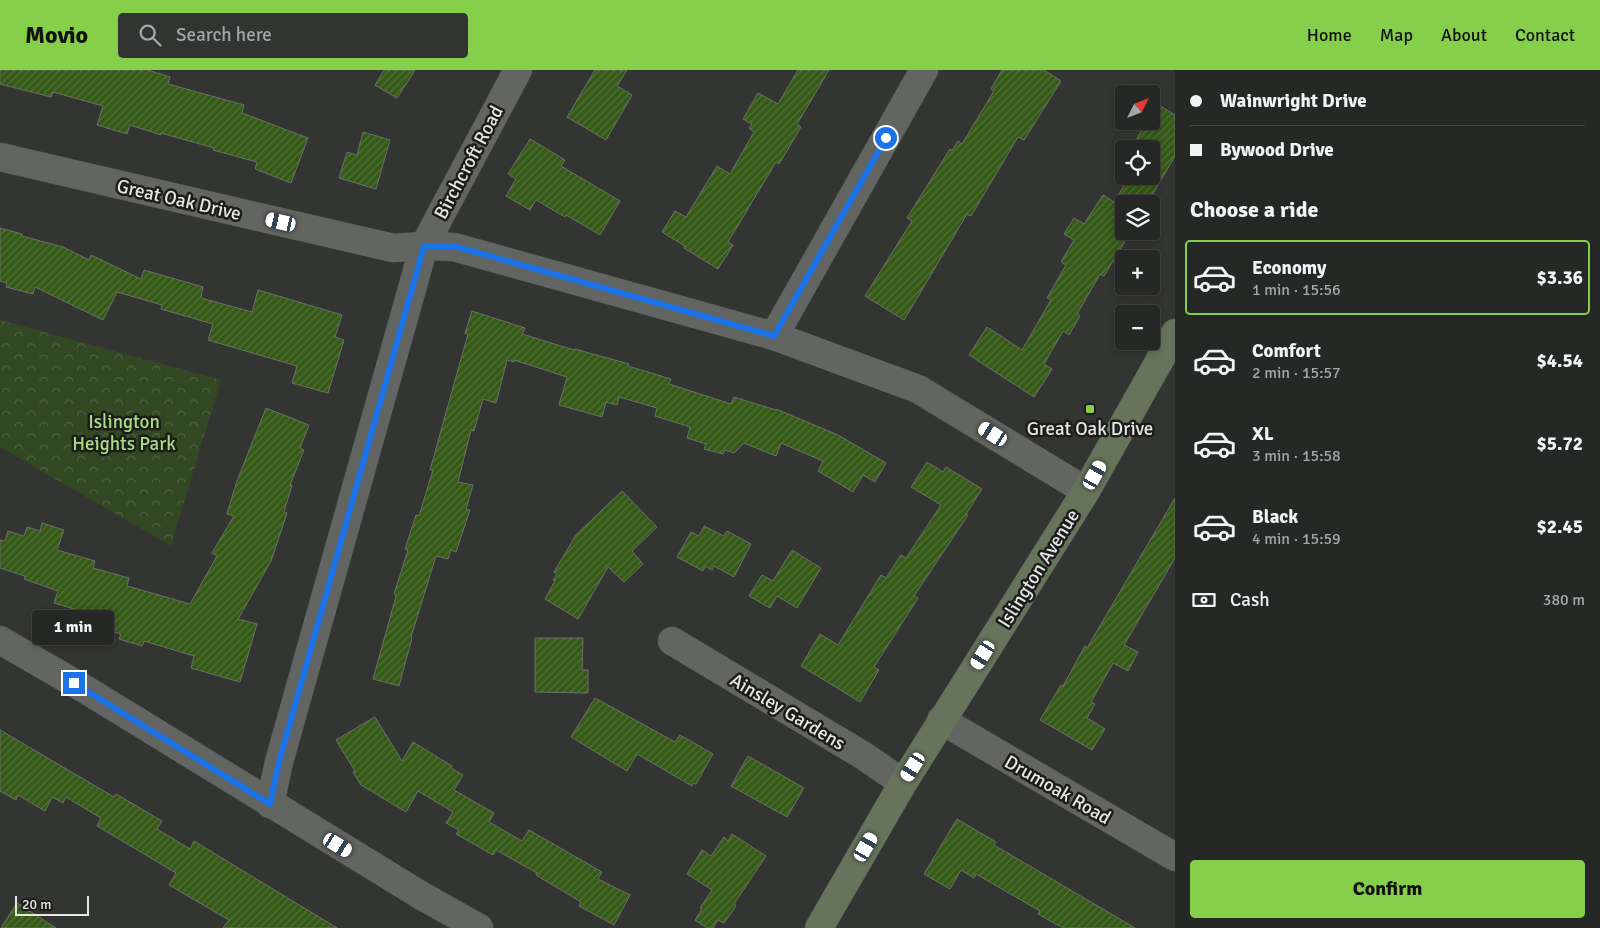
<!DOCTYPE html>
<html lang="en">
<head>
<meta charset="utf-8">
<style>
	body { margin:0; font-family:Signika,sans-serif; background:#323432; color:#f1f3f6; height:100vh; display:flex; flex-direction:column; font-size:19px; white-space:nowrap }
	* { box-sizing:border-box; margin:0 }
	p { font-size:16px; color:#a4a6a7 }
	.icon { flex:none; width:28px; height:28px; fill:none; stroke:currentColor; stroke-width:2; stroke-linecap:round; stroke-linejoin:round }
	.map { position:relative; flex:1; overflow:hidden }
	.drawer { display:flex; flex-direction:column; background:#262826; width:425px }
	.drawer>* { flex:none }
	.guide { display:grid; align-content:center; height:110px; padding:0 15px; background:#262826 }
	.needle { width:32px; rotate:48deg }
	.controls { position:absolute; left:1115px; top:15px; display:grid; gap:10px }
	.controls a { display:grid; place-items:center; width:45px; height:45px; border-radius:5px; background:#262826; box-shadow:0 2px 8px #0003,0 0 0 1px #424443; font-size:25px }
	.scale { position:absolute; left:15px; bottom:12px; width:74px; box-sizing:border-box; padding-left:5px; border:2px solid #e6e7e5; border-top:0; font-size:14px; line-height:18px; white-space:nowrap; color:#e6e7e5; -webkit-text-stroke:4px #1c1d1b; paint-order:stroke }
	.end { position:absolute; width:22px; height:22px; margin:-11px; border:6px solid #1a73e8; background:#fff; box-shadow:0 0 0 2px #fff }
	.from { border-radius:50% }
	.bubble { position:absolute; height:35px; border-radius:5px; background:#262826; box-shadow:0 2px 8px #0003,0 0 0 1px #424443; font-size:16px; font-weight:700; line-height:35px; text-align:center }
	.car { position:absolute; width:15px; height:30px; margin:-15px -8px; border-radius:6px; box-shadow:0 0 4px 1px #0007; background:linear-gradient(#fff 24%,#345 0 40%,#fff 0 76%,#345 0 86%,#fff 0) }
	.guide b { display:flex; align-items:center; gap:18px; height:48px; font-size:19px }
	.guide b+b { border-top:1px solid #424443 }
	.guide i { width:12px; height:12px; background:#f1f3f6 }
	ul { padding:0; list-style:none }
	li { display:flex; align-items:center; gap:15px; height:75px; margin:0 10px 8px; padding:0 5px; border:2px solid transparent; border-radius:5px }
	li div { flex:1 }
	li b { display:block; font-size:19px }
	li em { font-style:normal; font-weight:700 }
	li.current { border-color:#86cf4b }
	li>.icon { width:45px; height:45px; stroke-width:1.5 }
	h2 { padding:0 15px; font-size:22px; line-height:60px }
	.pay { display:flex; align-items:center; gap:12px; height:55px; padding:0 15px; font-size:19px }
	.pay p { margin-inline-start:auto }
	.button { display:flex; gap:10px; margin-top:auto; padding:10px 15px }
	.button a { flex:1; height:58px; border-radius:5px; background:#86cf4b; color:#111; font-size:20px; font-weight:700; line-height:58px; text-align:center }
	header { display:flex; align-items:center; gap:30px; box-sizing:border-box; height:70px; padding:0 25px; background:#86cf4b; color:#111 }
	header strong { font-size:24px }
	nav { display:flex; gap:28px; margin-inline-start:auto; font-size:18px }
	.search { width:350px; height:45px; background:#323432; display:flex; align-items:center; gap:12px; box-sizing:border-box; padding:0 18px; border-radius:5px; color:#a4a6a7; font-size:19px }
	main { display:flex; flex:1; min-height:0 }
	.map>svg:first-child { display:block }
</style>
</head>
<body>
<header>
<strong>Movio</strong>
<div class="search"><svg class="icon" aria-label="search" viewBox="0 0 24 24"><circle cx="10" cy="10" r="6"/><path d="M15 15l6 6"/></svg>Search here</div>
<nav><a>Home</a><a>Map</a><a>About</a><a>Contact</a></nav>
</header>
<main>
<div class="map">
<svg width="1175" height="858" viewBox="0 0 1175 858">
	<defs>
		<pattern id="park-crowns" width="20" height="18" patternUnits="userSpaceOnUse" patternTransform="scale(1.25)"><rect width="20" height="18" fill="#324822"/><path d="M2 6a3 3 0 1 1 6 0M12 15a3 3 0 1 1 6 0" fill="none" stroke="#506242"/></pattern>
		<pattern id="building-hatch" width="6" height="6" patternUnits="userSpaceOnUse" patternTransform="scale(1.25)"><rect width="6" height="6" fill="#355916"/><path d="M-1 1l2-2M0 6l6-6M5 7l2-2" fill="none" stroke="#527138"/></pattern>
	</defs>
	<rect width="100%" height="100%" fill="#333532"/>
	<!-- park -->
	<polygon fill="url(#park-crowns)" points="0,250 221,310 171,476 0,377"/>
	<!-- building -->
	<g fill="url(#building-hatch)" stroke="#6d706c">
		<polygon points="0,0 148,0 170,7 168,14 244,35 242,43 308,68 291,113 255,99 257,92 213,80 214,78 161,63 161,65 130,55 127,64 97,55 103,36 53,22 51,27 0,14"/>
		<polygon points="384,0 415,0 397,28 375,15"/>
		<polygon points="595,0 627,0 617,16 632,25 606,70 567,47"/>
		<polygon points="798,0 829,0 797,54 801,57 779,94 776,92 728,172 733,175 718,199 684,178 685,176 662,162 675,141 686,147 717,96 730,104 754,62 749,58 752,54 743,49 758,23 778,34"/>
		<polygon points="1002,0 1044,0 1061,11 1024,70 1018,67 971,146 967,144 904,250 865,226 912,151 907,148 950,79 952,81 958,71 962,74 994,21 991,19"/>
		<polygon points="1151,30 1175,45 1175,86 1147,134 1124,134 1124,173 1104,206 1100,204 1077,244 1080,246 1069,265 1063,261 1044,294 1052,299 1034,327 969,285 987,257 1022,280 1051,230 1047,228 1066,195 1061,192 1074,170 1064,164 1074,148 1084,154 1103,125 1114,132 1130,106 1151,106 1151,79 1131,79 1147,51 1151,51"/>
		<polygon points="363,62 390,70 376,119 339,108 347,82 357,85"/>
		<polygon points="530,69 565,90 561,96 620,131 600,165 566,145 565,147 536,130 530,140 506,126 516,109 508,104"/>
		<polygon points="0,158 22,164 22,166 63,177 89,190 91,185 141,209 144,200 203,217 201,228 252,242 258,220 342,245 335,267 344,270 328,323 292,313 297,296 208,270 213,254 161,239 162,235 117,222 103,250 35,217 33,224 6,217 7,213 0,211"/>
		<polygon points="472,241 525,258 522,264 574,280 575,279 629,294 628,296 671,309 669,314 731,334 734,327 776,340 776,339 838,365 886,393 875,412 863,405 853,422 818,401 823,391 781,373 776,386 744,373 734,383 725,380 723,384 704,379 706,374 687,368 690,357 655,346 657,338 619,327 617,335 606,332 602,347 559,335 567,307 514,290 514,292 507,290 496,333 483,329 474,361 471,360 458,412 473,415 466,439 470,440 456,482 451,480 448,489 436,486 411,567 412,568 399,616 373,609 395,530 396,525 394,524 408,480 405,479 416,445 419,446 433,400 430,400 468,264 465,263"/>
		<polygon points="266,338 309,355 300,378 304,380 290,415 292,415 284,442 287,443 271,491 238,549 257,554 240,612 191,598 194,586 144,571 142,576 119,569 121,564 92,555 94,551 75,546 77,540 54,533 58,521 24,509 25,506 0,498 0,470 5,471 8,461 24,466 27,457 40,461 42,453 64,460 57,480 95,491 93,498 129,508 127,516 190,534 217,486 212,483 234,446 227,444 237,411"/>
		<polygon points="927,392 943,402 946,397 982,419 966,444 968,445 914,526 918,528 874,597 879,600 860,632 801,596 820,564 838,575 881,505 886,508 901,485 906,488 941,435 911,417"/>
		<polygon points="622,421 657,457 632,481 643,494 624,512 608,497 578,549 545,529 555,511 553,510 557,504 554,502 576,465"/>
		<polygon points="1175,428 1175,488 1124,575 1138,582 1128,601 1113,593 1091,632 1095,634 1087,648 1105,659 1092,680 1040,650 1061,615 1063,616 1085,576 1087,578"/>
		<polygon points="704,456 724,466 727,461 751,474 734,507 714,496 712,500 705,496 703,501 677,487 691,462 699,466"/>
		<polygon points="792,480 821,498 797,538 777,526 770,538 749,526 762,505 773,511"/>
		<polygon points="535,568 583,568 582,600 588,600 588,623 535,622"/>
		<polygon points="595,628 675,672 680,665 713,684 696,714 693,713 692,716 637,684 627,701 571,667"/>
		<polygon points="375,647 402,691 413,672 452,696 451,698 463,705 454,720 494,743 489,752 522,771 529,760 602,802 598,809 630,825 614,855 579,836 581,832 536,805 537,803 496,780 493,785 456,764 459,760 446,753 453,742 418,721 406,742 361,715 353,702 355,701 336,670"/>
		<polygon points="0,660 114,727 116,724 162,751 157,759 190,779 194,771 337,858 223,858 229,850 169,815 176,803 97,756 101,748 66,727 63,733 52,727 45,741 18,725 16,730 0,721"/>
		<polygon points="748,686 804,718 787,747 731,716"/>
		<polygon points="957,749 996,772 994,775 1135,858 1063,858 1038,844 1040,841 976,804 974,808 961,800 950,819 924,804"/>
		<polygon points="732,764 766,786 734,834 736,836 724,853 718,850 713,858 707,858 695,850 702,839 700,838 712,820 687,804 702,780 711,786 724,767 728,771"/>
		<polygon points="17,833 56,858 1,858"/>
	</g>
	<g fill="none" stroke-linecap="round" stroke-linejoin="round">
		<defs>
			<g id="minor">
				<polyline points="0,87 393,178 424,176 454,177 774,266 918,319 1086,421"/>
				<polyline points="774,266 924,0"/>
				<polyline points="0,570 88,621 422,826 479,858"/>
				<polyline points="672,571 864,686 903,713"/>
				<polyline points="941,650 1175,787"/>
				<polyline points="270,734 279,692 424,176 518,0"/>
			</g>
			<polyline id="secondary" points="819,858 903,713 1086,421 1175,263"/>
		</defs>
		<!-- minor casing -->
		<use href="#minor" stroke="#50524f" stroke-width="29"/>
		<!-- secondary casing -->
		<use href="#secondary" stroke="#50524f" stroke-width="29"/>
		<!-- minor -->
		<use href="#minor" stroke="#636562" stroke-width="28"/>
		<!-- secondary -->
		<use href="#secondary" stroke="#66745c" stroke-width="28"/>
	</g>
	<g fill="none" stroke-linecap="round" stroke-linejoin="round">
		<!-- route -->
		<polyline stroke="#1a73e8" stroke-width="6" points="74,613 270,734 279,692 424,176 454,176 774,266 886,68"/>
	</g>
	<!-- markers -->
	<rect fill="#86cf4b" stroke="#1c1d1b" stroke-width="2" x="1085" y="334" width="10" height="10" rx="2.5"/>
	<g text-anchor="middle" stroke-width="5" stroke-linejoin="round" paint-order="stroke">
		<!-- street labels -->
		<g font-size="19" fill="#e6e7e5" stroke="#1c1d1b">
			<text transform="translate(468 92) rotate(-62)" y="7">Birchcroft Road</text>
			<text transform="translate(179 129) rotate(13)" y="7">Great Oak Drive</text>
			<text transform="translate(1038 498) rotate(-58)" y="7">Islington Avenue</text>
			<text transform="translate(788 641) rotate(31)" y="7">Ainsley Gardens</text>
			<text transform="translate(1058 719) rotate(30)" y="7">Drumoak Road</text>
		</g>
		<!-- park labels -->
		<g font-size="19" fill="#a8de83" stroke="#1c1d1b">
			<text x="124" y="358">Islington<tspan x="124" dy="22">Heights Park</tspan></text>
		</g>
		<!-- poi labels -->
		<g font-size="19" fill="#e6e7e5" stroke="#1c1d1b">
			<text x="1090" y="365">Great Oak Drive</text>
		</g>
	</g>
</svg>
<div class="controls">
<a><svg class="needle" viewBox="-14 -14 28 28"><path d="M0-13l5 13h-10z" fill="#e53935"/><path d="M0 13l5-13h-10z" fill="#a4a6a7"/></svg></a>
<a><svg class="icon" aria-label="locate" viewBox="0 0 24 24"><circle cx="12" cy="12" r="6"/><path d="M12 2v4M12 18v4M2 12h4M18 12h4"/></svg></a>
<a><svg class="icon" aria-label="layers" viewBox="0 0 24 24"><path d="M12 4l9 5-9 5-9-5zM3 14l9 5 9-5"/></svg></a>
<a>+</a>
<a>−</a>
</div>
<div class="scale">20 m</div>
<i class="end from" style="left:886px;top:68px"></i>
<i class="end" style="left:74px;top:613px"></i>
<div class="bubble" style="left:32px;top:540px;width:82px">1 min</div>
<i class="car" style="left:281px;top:152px;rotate:283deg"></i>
<i class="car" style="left:993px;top:364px;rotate:302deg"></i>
<i class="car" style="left:1095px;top:405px;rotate:29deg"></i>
<i class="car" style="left:983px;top:585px;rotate:212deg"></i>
<i class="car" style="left:913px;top:697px;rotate:212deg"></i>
<i class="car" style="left:338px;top:775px;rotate:121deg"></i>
<i class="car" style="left:866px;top:777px;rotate:30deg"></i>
</div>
<section class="drawer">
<div class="guide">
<b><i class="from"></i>Wainwright Drive</b>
<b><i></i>Bywood Drive</b>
</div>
<h2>Choose a ride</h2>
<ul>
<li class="current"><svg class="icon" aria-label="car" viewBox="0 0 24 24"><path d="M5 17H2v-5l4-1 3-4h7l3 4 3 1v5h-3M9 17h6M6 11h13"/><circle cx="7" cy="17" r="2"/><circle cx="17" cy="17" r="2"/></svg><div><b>Economy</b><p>1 min · 15:56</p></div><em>$3.36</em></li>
<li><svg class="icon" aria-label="car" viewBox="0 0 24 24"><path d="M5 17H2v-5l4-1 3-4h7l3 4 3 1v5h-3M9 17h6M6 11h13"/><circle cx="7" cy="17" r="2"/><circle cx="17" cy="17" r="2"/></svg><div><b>Comfort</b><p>2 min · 15:57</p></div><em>$4.54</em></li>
<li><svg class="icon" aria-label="car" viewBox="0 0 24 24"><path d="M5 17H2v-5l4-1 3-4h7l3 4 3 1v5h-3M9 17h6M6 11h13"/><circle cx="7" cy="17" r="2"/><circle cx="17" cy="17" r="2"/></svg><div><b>XL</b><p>3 min · 15:58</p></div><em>$5.72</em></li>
<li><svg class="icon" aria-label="car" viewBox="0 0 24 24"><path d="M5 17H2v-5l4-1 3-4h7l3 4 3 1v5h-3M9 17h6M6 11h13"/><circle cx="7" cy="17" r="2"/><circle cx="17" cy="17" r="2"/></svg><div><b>Black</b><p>4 min · 15:59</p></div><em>$2.45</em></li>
</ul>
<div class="pay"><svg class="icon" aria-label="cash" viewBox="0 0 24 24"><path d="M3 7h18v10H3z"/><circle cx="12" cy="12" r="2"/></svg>Cash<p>380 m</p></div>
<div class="button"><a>Confirm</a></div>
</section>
</main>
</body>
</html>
